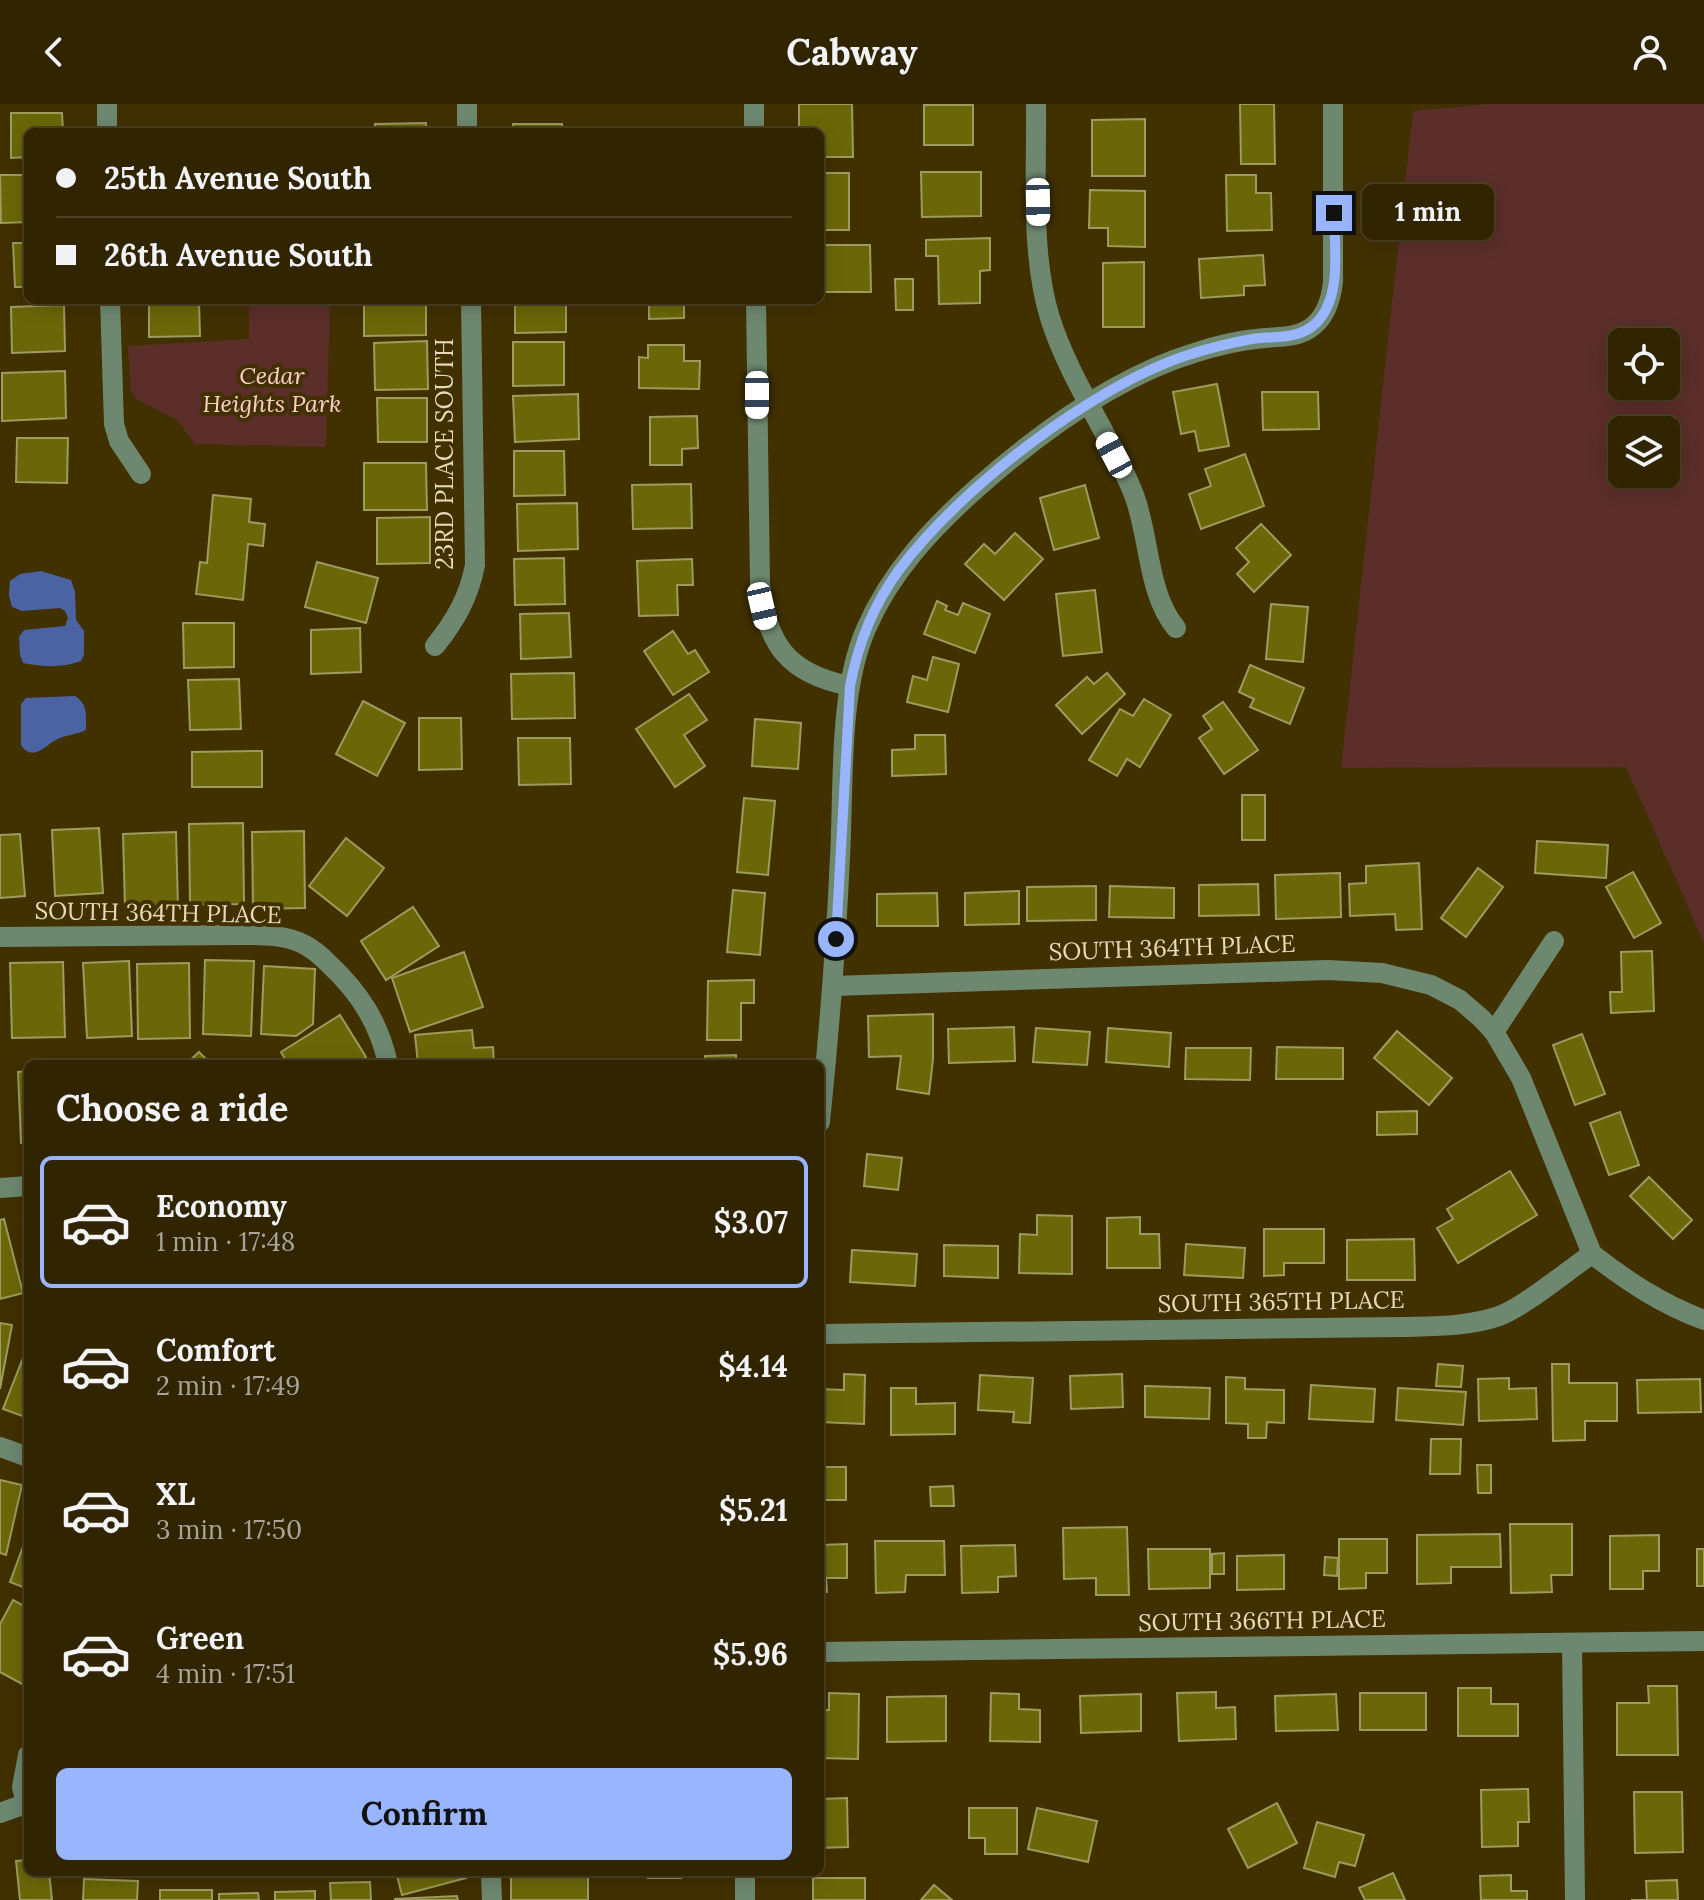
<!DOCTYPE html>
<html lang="en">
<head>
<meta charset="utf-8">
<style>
	body { margin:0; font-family:Lora,serif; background:#3d300f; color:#f1f3f6; height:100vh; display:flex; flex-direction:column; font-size:30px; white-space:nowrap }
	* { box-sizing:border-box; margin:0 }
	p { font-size:26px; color:#a8a499 }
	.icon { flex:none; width:44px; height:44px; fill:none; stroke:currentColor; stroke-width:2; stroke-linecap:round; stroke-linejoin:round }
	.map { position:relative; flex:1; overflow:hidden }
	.drawer { position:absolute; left:24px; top:956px; width:800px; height:816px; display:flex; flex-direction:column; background:#312400; border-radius:12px; box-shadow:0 4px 20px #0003,0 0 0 2px #4c4122 }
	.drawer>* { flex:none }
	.hud { position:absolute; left:24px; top:24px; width:800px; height:176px; border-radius:12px; box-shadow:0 4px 20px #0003,0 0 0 2px #4c4122; display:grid; align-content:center; height:176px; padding:0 32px; background:#312400 }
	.controls { position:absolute; left:1608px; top:224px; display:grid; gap:16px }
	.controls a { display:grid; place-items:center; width:72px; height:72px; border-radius:12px; background:#312400; box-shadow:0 4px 20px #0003,0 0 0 2px #4c4122; font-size:40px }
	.end { position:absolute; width:36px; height:36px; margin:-18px; border:10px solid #99b5fd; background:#111; box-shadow:0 0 0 4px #111 }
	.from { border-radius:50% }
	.bubble { position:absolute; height:56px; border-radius:12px; background:#312400; box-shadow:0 4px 20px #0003,0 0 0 2px #4c4122; font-size:26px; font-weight:700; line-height:56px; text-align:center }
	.car { position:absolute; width:24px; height:48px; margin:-24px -12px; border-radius:10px; box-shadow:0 0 6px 2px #0007; background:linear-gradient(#fff 24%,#345 0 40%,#fff 0 76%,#345 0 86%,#fff 0) }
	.hud b { display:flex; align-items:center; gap:28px; height:76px; font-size:30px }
	.hud b+b { border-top:2px solid #4c4122 }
	.hud i { width:20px; height:20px; background:#f1f3f6 }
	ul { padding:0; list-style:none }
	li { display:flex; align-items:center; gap:24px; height:132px; margin:0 16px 12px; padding:0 16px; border:4px solid transparent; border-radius:12px }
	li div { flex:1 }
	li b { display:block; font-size:30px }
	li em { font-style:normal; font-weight:700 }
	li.on { border-color:#99b5fd }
	li>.icon { width:72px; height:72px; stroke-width:1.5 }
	h2 { padding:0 32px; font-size:36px; line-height:96px }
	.action { display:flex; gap:16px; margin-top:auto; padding:16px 32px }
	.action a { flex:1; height:92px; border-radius:12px; background:#99b5fd; color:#111; font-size:32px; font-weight:700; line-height:92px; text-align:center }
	header { display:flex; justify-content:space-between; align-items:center; height:104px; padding:0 32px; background:#312400; font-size:36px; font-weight:700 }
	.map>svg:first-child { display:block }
</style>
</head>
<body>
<header><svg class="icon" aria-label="back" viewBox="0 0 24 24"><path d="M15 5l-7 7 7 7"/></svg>Cabway<svg class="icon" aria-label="person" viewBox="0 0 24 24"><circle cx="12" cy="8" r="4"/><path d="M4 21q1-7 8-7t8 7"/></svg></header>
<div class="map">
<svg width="1704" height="1796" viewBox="0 0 1704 1796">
	<rect width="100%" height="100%" fill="#413000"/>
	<!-- green -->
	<g fill="#5b2e2a" fill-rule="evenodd">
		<path d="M1488 0H1704V839L1626 663 1341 664 1413 7ZM1666 238V282H1622V238ZM1622 326H1666V370H1622Z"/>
		<polygon points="249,196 330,196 326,343 195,340 177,316 136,295 131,287 128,242 249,235"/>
	</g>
	<!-- water -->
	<g fill="#4b63a2">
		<path d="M41 467 71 476 75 488 76 516 84 527V551L81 557C63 564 42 563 23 559L20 551 19 533 24 526 65 522 68 514 65 507 60 504 22 507 12 503 9 491 10 477 20 470Z"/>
		<path d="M75 592C88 600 86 612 86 626 76 631 63 631 54 637 43 644 32 657 21 641V600L26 594Z"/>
	</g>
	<!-- building -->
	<g fill="#6b6708" stroke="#9d9b5d" stroke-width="2">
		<polygon points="799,0 852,0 853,53 820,53 820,28 799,28"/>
		<polygon points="1240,0 1274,0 1275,60 1241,60"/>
		<rect x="924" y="1" width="49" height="40"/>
		<polygon points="11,9 62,9 63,28 28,28 28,53 11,54"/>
		<polygon points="1145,15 1145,72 1092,72 1092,16"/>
		<polygon points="426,19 426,28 375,28 375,20"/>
		<rect x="513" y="20" width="49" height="8"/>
		<polygon points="201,25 201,28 150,28 150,26"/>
		<polygon points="674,25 674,28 633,28 633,27"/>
		<polygon points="921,68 981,68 981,112 922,113"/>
		<rect x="820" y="69" width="29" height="57"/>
		<polygon points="0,71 28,71 28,118 1,119"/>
		<polygon points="1226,71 1256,71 1256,89 1271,89 1272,126 1227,127"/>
		<polygon points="1090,86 1145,87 1145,143 1108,142 1108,124 1089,124"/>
		<polygon points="990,134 990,166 980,167 980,199 939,200 938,152 926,152 926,136"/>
		<polygon points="13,139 28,139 28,183 15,183"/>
		<polygon points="820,141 870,141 871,188 820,188"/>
		<polygon points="1263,151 1265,181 1244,182 1244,191 1201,194 1199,155"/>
		<polygon points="1144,158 1144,223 1103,223 1103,159"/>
		<polygon points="895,175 913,175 913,206 896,206"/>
		<polygon points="149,196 199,196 200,232 149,233"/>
		<polygon points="364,196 426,196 426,231 364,232"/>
		<polygon points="515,196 566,196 566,228 515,229"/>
		<polygon points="649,196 684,196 684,214 649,215"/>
		<polygon points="64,201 65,247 12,249 11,203"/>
		<polygon points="427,237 428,285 375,286 374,239"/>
		<polygon points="513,238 564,238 564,281 513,282"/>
		<polygon points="648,241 684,241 684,257 700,257 699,285 639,284 639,253 648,254"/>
		<polygon points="65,267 66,314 2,317 2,269"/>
		<polygon points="1217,280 1229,342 1199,347 1195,327 1181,330 1173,288"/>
		<polygon points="1262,288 1318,288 1319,325 1263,326"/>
		<polygon points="578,290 579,335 515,338 513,292"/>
		<polygon points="377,294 427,294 427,338 378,338"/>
		<polygon points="697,312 698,344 682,345 682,361 650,361 650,313"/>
		<polygon points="17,334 68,334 67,379 16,378"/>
		<polygon points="514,347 564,347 565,391 514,392"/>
		<polygon points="1245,350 1264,402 1201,425 1189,390 1211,382 1205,365"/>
		<polygon points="364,359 426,359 427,406 364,406"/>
		<polygon points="691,380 692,424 633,425 632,381"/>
		<polygon points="1085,381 1099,434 1054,446 1040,394"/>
		<polygon points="213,391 251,395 249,418 265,420 263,442 248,440 243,496 196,490 200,458 207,459"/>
		<polygon points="577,399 578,445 518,447 517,400"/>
		<polygon points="430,413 430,459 377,460 377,414"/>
		<polygon points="1261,420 1291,451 1254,488 1237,470 1249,458 1236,444"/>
		<polygon points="1015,429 1043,455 1004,496 965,460 984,440 995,450"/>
		<polygon points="564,454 565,500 515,501 514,455"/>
		<polygon points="692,455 693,481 677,481 678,511 639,512 637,457"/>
		<polygon points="317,458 378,474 366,519 305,503"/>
		<polygon points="1095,486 1102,548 1063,552 1056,490"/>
		<polygon points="937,497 947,502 945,506 958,511 963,499 990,510 975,549 924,530"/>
		<polygon points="1271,500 1308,503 1303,558 1266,555"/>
		<polygon points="569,509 571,553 521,555 520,510"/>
		<polygon points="183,519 234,519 234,563 184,564"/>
		<polygon points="360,524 361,568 311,570 311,526"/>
		<polygon points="673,527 688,550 695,546 709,568 673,591 644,547"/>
		<polygon points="933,553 959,560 948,608 907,598 913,572 927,576"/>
		<polygon points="1250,561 1304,584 1290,620 1250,603 1254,595 1239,588"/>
		<polygon points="574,569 575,614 512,615 511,570"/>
		<polygon points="1107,569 1125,590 1082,630 1056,601 1087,573 1094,580"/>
		<polygon points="239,575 241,625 190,626 188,576"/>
		<polygon points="689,590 707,616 684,631 705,662 675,683 636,625"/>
		<polygon points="1144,595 1171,611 1140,663 1127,655 1117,672 1089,656 1120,605 1133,612"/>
		<polygon points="363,597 405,619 377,672 336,650"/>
		<polygon points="1223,598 1258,646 1224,670 1199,634 1212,625 1203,612"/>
		<polygon points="419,614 461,614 462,665 419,666"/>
		<polygon points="755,615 801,619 798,665 752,662"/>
		<polygon points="915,631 945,631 946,670 892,672 892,646 915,645"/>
		<polygon points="518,634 570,634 571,680 519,681"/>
		<polygon points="262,647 262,683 192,683 192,648"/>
		<rect x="1242" y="691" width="23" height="45"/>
		<polygon points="744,694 775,697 768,771 737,768"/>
		<polygon points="243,719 244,800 190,801 189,720"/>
		<polygon points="99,724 103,789 55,792 52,726"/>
		<polygon points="304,727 305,804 253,805 252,728"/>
		<polygon points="176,728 178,803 125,804 123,730"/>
		<polygon points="20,730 25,792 0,794 0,731"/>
		<polygon points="346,734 384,764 347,812 309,782"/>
		<polygon points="1537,737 1608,741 1606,774 1535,769"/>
		<polygon points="1419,759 1422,825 1396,826 1395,810 1350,812 1349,780 1366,779 1366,762"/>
		<polygon points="1478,764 1503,783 1466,833 1441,814"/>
		<polygon points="1633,768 1661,819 1634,834 1606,783"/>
		<polygon points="1340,769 1341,813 1276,815 1275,771"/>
		<polygon points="1258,780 1259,811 1199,812 1199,781"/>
		<polygon points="1096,782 1096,816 1027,817 1027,783"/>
		<polygon points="1110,782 1174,784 1174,814 1109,813"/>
		<polygon points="733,786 765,789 760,851 727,848"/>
		<polygon points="1019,787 1019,820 965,821 965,789"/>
		<polygon points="937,789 938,822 877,822 877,790"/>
		<polygon points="413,803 439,842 386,876 361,837"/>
		<polygon points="1652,847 1654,907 1611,909 1610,888 1622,888 1621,848"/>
		<polygon points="464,848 483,903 410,928 392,874"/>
		<polygon points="205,856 254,857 251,932 203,930"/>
		<polygon points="129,857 132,932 87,934 83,859"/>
		<polygon points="63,858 65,933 12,934 10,859"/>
		<polygon points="189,859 190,934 138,935 137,860"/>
		<polygon points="264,862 315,865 313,920 296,932 261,930"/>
		<polygon points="754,876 754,899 741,899 741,936 707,936 708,877"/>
		<polygon points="933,910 933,955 929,990 897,985 901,952 869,953 868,912"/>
		<polygon points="340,911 366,953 356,960 288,960 281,948"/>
		<polygon points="1014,923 1015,957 949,959 948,925"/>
		<polygon points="1036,924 1090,928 1087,961 1033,958"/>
		<polygon points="1108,924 1171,929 1169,963 1106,958"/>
		<polygon points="472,926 474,944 493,943 494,960 418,960 415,931"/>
		<polygon points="1397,927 1452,974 1429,1001 1374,954"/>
		<polygon points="1582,930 1605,990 1575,1001 1553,941"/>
		<polygon points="1277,943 1343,944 1343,975 1276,975"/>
		<polygon points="1186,944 1251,944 1250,976 1185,975"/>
		<polygon points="199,948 211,960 186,960"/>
		<polygon points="736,951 736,960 705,960 705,952"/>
		<polygon points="136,956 136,960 84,960 83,958"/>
		<polygon points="28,967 28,1039 21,1039 18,968"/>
		<polygon points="1417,1007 1417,1030 1377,1031 1377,1008"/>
		<polygon points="1620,1008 1639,1061 1609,1071 1590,1019"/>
		<polygon points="867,1050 902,1054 898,1086 864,1082"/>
		<polygon points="1510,1067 1537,1111 1458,1159 1437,1124 1453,1115 1447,1105"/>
		<polygon points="1649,1073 1692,1116 1673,1135 1630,1092"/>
		<polygon points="1037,1111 1072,1112 1072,1170 1019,1169 1020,1130 1037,1131"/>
		<polygon points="1140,1113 1140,1130 1159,1130 1160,1164 1107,1164 1107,1114"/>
		<polygon points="4,1115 23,1189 0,1195 0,1116"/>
		<polygon points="28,1118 28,1147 23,1119"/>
		<polygon points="1264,1125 1324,1125 1324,1159 1284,1159 1284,1171 1264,1172"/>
		<polygon points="1414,1135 1415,1176 1347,1176 1347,1136"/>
		<polygon points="1186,1140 1245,1144 1243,1174 1184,1171"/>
		<polygon points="944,1141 998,1142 998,1174 944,1172"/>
		<polygon points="852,1146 917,1150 915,1182 850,1178"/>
		<polygon points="0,1219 12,1221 0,1285"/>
		<polygon points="28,1241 28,1314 3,1305"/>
		<polygon points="1438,1260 1463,1262 1461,1283 1436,1282"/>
		<polygon points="1552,1260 1569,1260 1569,1279 1617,1279 1617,1317 1585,1317 1585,1336 1553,1337"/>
		<polygon points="844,1270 865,1271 864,1320 820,1318 820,1285 844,1286"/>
		<polygon points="1122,1270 1123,1303 1071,1305 1070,1272"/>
		<polygon points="980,1271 1033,1274 1030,1319 1013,1318 1014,1308 978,1306"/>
		<polygon points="1226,1273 1245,1274 1245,1285 1284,1286 1284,1319 1267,1318 1266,1334 1248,1334 1248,1320 1226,1319"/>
		<polygon points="1509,1274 1509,1285 1536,1284 1537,1315 1479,1317 1478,1275"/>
		<polygon points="1700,1275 1701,1308 1638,1309 1637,1276"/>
		<polygon points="1311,1281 1375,1285 1373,1318 1309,1315"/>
		<polygon points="1145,1282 1210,1284 1209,1315 1145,1313"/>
		<polygon points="891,1284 916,1284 916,1300 955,1299 955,1330 891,1331"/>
		<polygon points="1398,1284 1466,1288 1463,1321 1396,1316"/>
		<polygon points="1431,1335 1461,1335 1460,1370 1430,1370"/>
		<polygon points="1477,1361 1491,1361 1491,1389 1478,1389"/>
		<rect x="820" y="1363" width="26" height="33"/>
		<polygon points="0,1376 22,1381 6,1451 0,1449"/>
		<polygon points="953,1382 954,1402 931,1402 930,1383"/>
		<polygon points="1510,1420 1572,1420 1572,1471 1551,1471 1552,1488 1511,1489"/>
		<polygon points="1127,1423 1129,1491 1096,1491 1096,1474 1064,1475 1063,1424"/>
		<polygon points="28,1429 28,1485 10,1478"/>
		<polygon points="1500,1430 1501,1463 1451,1463 1451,1479 1417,1480 1417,1431"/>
		<polygon points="1659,1431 1659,1467 1643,1467 1643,1485 1610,1485 1610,1432"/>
		<polygon points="1339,1435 1387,1435 1387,1469 1366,1469 1366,1484 1339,1485"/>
		<polygon points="875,1437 944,1437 945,1471 906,1471 905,1488 876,1489"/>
		<polygon points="847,1440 847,1474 826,1474 827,1488 820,1488 820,1441"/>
		<polygon points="1015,1441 1016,1472 998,1473 998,1488 962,1489 961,1442"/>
		<polygon points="1148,1445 1210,1445 1210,1484 1149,1485"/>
		<rect x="1697" y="1445" width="7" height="37"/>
		<polygon points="1224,1449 1224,1470 1212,1470 1212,1450"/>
		<polygon points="1284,1451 1284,1485 1237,1486 1237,1452"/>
		<polygon points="1325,1453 1338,1454 1337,1472 1324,1471"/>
		<polygon points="13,1496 28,1504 26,1582 0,1568 0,1520"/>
		<polygon points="1648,1582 1677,1582 1678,1651 1617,1651 1617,1599 1649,1599"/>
		<polygon points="1458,1584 1491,1584 1491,1600 1518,1600 1518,1632 1458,1632"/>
		<polygon points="1216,1588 1216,1604 1235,1603 1236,1635 1179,1637 1177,1589"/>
		<polygon points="829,1589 859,1590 858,1655 820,1654 820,1606 829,1606"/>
		<polygon points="991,1589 1019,1590 1019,1605 1040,1606 1040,1638 990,1637"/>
		<rect x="1360" y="1589" width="66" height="37"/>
		<polygon points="1141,1590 1141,1627 1081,1629 1080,1592"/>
		<polygon points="1336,1590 1338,1626 1276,1627 1275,1592"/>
		<polygon points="946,1592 946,1637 887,1638 887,1593"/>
		<polygon points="1528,1685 1529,1718 1518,1718 1518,1742 1482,1743 1481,1686"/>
		<polygon points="1634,1688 1682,1688 1683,1748 1635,1749"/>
		<polygon points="847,1694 848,1743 820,1744 820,1695"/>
		<polygon points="1277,1699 1297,1739 1248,1764 1228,1725"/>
		<polygon points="969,1704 1017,1704 1017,1750 985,1750 985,1734 969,1734"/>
		<polygon points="1037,1704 1097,1717 1088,1758 1028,1745"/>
		<polygon points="1317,1718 1364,1731 1355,1762 1339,1758 1335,1773 1304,1764"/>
		<polygon points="28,1756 28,1768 49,1768 52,1796 20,1796 16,1757"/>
		<polygon points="396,1768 464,1768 466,1774 402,1791"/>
		<rect x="511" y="1768" width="77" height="28"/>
		<rect x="648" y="1768" width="33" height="6"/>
		<polygon points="1393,1769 1405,1796 1365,1796 1359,1784"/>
		<polygon points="1511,1771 1511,1787 1527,1787 1527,1796 1481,1796 1480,1772"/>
		<rect x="813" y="1774" width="52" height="22"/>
		<polygon points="84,1775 138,1777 137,1796 83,1796"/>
		<polygon points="1677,1776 1678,1796 1631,1796 1647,1796 1646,1777"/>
		<polygon points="370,1778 371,1796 331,1796 330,1779"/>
		<polygon points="934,1781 952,1796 921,1796"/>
		<rect x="160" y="1786" width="52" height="10"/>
		<polygon points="315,1787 315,1796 275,1796 275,1788"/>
		<polygon points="258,1789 259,1796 219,1796 219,1790"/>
		<polygon points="457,1792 458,1796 395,1796 395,1795"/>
	</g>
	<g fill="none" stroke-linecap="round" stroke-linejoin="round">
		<!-- minor -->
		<g stroke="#6e8870" stroke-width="20">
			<polyline points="107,0 107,28"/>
			<polyline points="467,0 467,28"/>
			<polyline points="754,0 754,28"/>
			<path d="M1036 0C1037 68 1030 149 1050 214 1070 277 1110 330 1134 391 1150 433 1147 489 1176 524"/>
			<polyline points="110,196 114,320 119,337 141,370"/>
			<path d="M756 196 760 479C766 540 788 570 850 582"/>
			<path d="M435 542C455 517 469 493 475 461L471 196"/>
			<path d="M0 833 238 831C260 831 285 830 305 841 315 846 322 853 329 860 360 889 379 919 388 960"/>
			<polyline points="833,882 1328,866 1382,869 1431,881 1460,896 1481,914 1494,928 1521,974 1592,1150"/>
			<polyline points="1494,928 1554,837"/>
			<path d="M820 1018C829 930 836 842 840 753 844 683 838 589 866 525 890 469 932 424 977 384 1039 329 1117 272 1197 248 1216 242 1236 237 1256 235 1274 232 1293 235 1309 225 1325 215 1331 196 1333 178V0"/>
			<polyline points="0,1084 28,1082"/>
			<path d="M820 1230 1400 1223C1432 1222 1468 1223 1499 1212 1524 1203 1568 1166 1592 1150 1627 1177 1661 1200 1704 1216"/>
			<polyline points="0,1343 28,1353"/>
			<polyline points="1572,1539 1575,1796"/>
			<polyline points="820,1548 1704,1537"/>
			<polyline points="28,1651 22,1683 28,1705"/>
			<polyline points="0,1709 25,1700"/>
			<polyline points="491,1768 492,1796"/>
			<polyline points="745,1796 745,1768"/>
		</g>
	</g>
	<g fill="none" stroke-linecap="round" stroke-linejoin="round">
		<!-- route -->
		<path stroke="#99b5fd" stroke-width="10" d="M836 835 850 582C858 540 874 500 899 466 959 385 1092 282 1188 251 1209 244 1230 239 1252 235 1274 232 1298 236 1315 220 1343 194 1334 143 1334 109"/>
	</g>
	<g text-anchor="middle" stroke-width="8" stroke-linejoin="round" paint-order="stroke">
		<!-- park labels -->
		<g font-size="24" font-style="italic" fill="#fccdc7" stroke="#413000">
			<text x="272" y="280">Cedar<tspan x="272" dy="28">Heights Park</tspan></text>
		</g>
		<!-- street labels -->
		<g font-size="24" fill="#e7dabc" stroke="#413000">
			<text transform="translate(445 350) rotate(-90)" y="8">23RD PLACE SOUTH</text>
			<text transform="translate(158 809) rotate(1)" y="8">SOUTH 364TH PLACE</text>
			<text transform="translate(1172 844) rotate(-2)" y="8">SOUTH 364TH PLACE</text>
			<text transform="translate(1281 1198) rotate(-1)" y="8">SOUTH 365TH PLACE</text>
			<text transform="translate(1262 1517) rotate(-1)" y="8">SOUTH 366TH PLACE</text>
		</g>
	</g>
</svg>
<div class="controls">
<a><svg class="icon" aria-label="locate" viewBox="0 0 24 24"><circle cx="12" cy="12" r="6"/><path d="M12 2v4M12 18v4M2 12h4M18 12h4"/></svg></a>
<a><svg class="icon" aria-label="layers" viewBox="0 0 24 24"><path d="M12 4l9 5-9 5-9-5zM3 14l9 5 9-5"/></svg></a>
</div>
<i class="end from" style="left:836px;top:835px"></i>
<i class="end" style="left:1334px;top:109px"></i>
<div class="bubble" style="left:1362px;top:80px;width:132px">1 min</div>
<i class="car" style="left:1038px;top:98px;rotate:179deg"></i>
<i class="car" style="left:757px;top:291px;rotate:180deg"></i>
<i class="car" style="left:1114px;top:351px;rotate:332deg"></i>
<i class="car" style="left:762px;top:502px;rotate:167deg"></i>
<div class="hud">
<b><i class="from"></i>25th Avenue South</b>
<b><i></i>26th Avenue South</b>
</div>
<section class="drawer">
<h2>Choose a ride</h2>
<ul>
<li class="on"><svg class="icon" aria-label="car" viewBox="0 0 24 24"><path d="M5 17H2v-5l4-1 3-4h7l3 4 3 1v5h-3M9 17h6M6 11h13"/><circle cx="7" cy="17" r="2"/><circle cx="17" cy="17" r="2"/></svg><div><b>Economy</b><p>1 min · 17:48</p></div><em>$3.07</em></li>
<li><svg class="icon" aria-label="car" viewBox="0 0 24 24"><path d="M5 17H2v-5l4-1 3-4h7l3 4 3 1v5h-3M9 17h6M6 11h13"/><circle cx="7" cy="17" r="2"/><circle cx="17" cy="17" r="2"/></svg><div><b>Comfort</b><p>2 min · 17:49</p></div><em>$4.14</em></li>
<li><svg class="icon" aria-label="car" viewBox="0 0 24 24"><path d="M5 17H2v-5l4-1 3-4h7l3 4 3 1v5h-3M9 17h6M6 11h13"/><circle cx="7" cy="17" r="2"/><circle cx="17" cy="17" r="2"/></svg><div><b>XL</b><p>3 min · 17:50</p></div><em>$5.21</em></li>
<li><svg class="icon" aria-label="car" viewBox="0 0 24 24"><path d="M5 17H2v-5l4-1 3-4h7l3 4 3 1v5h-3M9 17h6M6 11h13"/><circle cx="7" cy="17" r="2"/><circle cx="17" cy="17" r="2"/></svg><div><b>Green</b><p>4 min · 17:51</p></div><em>$5.96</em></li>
</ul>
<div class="action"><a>Confirm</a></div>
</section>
</div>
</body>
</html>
